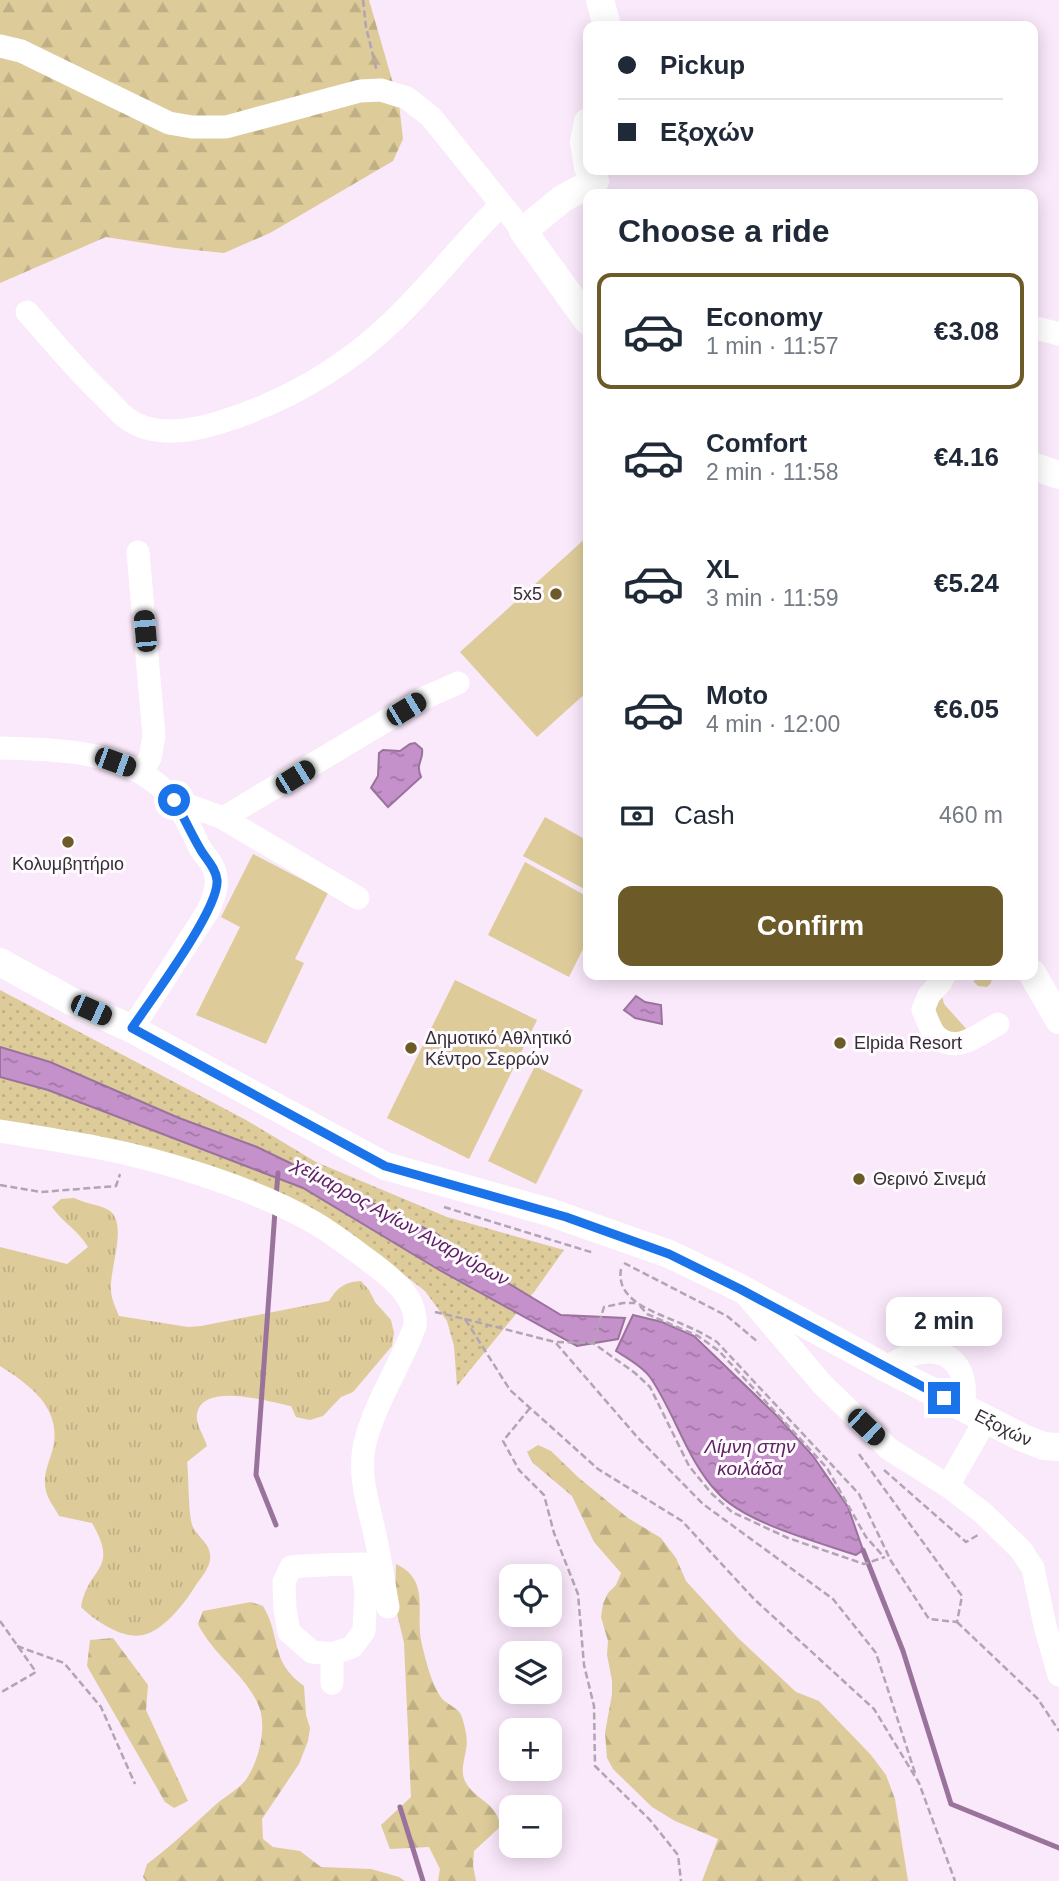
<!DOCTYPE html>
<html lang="en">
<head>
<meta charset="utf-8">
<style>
	body { margin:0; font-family:Arial,sans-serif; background:#f6f6f7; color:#1f2937; height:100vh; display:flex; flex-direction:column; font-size:26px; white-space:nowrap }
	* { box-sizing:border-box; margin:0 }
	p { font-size:23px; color:#747a83 }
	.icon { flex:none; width:38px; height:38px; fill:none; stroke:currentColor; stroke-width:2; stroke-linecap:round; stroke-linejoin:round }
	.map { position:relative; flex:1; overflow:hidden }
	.sheet { position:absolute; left:583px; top:189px; width:455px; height:791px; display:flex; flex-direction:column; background:#fff; border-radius:14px; box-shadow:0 4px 18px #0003 }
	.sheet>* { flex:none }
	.top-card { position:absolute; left:583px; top:21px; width:455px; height:154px; border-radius:14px; box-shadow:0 4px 18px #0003; display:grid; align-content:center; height:154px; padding:0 35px; background:#fff }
	.tools { position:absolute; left:499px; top:1564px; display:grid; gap:14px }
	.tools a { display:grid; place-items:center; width:63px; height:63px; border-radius:14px; background:#fff; box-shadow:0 4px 18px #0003; font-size:35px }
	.end { position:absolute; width:32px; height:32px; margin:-16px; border:9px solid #1a73e8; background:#fff; box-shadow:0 0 0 4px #fff }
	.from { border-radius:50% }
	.bubble { position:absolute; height:49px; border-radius:14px; background:#fff; box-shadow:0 4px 18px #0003; font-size:23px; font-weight:700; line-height:49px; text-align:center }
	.car { position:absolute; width:21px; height:42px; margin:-21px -10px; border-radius:9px; box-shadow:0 0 5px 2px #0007; background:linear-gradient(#222 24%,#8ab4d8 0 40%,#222 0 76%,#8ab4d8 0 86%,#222 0) }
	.top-card b { display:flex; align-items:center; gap:24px; height:66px; font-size:26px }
	.top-card b+b { border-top:2px solid #e0e1e3 }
	.top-card i { width:18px; height:18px; background:#1f2937 }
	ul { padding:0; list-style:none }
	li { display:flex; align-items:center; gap:21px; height:116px; margin:0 14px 10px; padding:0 21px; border:4px solid transparent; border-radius:14px }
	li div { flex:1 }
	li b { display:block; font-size:26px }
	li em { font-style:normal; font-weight:700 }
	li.active { border-color:#6c5a28 }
	li>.icon { width:63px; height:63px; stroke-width:1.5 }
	h2 { padding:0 35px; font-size:32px; line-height:84px }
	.pay { display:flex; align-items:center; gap:18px; height:77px; padding:0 35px; font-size:26px }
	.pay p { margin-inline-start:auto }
	.action { display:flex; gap:14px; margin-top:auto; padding:14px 35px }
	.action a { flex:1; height:80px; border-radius:14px; background:#6c5a28; color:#fff; font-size:28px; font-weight:700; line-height:80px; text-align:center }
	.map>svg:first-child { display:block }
</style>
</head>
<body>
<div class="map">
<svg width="1059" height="1881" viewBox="0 0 1059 1881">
	<defs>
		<pattern id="grass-tufts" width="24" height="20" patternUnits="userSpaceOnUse" patternTransform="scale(1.75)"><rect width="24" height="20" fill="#ddcb9a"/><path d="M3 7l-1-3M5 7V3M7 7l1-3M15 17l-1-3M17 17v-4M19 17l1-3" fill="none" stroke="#beaf85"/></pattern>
		<pattern id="forest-firs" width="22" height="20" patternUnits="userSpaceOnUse" patternTransform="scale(1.75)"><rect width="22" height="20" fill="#ddcb9a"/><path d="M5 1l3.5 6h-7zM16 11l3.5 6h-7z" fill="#beaf85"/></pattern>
		<pattern id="park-dots" width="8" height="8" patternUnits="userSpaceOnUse" patternTransform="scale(1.75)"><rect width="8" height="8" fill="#ddcb9a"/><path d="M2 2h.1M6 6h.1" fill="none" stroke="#beaf85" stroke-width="1.8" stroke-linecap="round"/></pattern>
		<pattern id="water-ripples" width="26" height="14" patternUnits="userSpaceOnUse" patternTransform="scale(1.75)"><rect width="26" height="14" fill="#c591ca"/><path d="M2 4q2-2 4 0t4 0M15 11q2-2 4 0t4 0" fill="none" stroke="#a177a5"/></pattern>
	</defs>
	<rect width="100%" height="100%" fill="#fae8fb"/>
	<!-- grass -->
	<g fill="url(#grass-tufts)">
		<polygon points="974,975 992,975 991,983 987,987 978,986 974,982"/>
		<polygon points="942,996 944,1004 970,1033 953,1035 937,1027 933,999"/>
		<path d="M74 1198C86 1204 102 1205 110 1211 128 1225 109 1270 111 1290 111 1299 116 1308 119 1316L188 1327 201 1326 329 1301C338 1287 345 1282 361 1281L369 1290 375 1302 391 1320 394 1333 392 1346 353 1392 341 1397 323 1416 310 1420 296 1417 291 1406C271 1402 208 1383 198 1410 193 1422 204 1435 207 1446L187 1462C189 1477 188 1517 193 1527 199 1539 212 1544 210 1560 209 1569 199 1580 194 1588 184 1604 163 1631 143 1635 123 1640 94 1620 81 1607 88 1566 120 1571 92 1523L59 1516C55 1508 48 1500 46 1491 42 1476 49 1463 53 1448 62 1408 30 1385 0 1366V1247L67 1264 88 1247C78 1230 62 1222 52 1207L61 1199Z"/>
	</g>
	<!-- forest -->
	<g fill="url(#forest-firs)">
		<polygon points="0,0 369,0 399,104 403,139 393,161 270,233 224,253 176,248 106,237 0,283"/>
		<polygon points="538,1445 551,1451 579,1478 628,1518 661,1538 676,1558 686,1581 738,1638 796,1692 819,1701 871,1755 886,1775 895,1799 908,1881 702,1881 718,1839 675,1821 652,1807 613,1769 607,1758 605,1733 612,1694 612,1680 607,1655 608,1641 601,1617 603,1604 608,1593 616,1585 621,1573 594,1542 572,1496 533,1463 527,1452"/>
		<path d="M396 1564C432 1581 414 1613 422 1645 426 1661 431 1682 440 1696 444 1703 455 1706 460 1713 463 1718 465 1728 466 1734 470 1750 458 1767 465 1781 475 1801 494 1799 501 1826L474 1851 473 1865 476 1881H438L440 1869 429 1847 390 1849 381 1825 411 1797 404 1643 395 1605Z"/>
		<path d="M251 1602 263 1606C282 1638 269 1661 304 1686L306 1715 310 1728 308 1741 299 1764 262 1819 263 1839 273 1847 300 1851 321 1867 371 1869 399 1877 405 1881H146L143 1877 147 1864C170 1847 191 1827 212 1808 222 1798 235 1792 245 1781 259 1762 268 1726 258 1704 244 1673 213 1655 198 1624L203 1611Z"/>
		<polygon points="113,1638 148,1685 146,1710 188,1801 174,1808 165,1802 87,1666 90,1640"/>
	</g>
	<!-- park -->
	<polygon fill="url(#park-dots)" points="0,990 246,1120 316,1162 447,1217 564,1250 534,1292 457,1386 454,1346 447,1321 425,1291 371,1249 319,1219 0,1123"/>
	<!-- garden -->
	<g fill="#ddcb9a">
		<polygon points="588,536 588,691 537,737 460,652"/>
		<polygon points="545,817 588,841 588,891 523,856"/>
		<polygon points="253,854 328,893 295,959 304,963 266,1044 196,1015 240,927 221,917"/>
		<polygon points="525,862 588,897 588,939 569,977 488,935"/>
		<polygon points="455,980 537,1020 469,1159 387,1118"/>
		<polygon points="535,1066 583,1090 536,1184 488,1161"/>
	</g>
	<!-- water -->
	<g fill="url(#water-ripples)" stroke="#9a739d" stroke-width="2">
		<path d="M415 743 422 749C424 760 415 763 421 777L388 807 371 788 378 776 379 753 383 750 400 751 410 744Z"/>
		<polygon points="636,996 645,1002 661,1005 662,1024 635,1018 624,1010"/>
		<polygon points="0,1047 50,1062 179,1118 257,1147 437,1234 476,1264 561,1315 625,1318 618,1339 577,1346 441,1271 303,1188 48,1090 0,1077"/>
		<path d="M633 1315 662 1322 694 1336 778 1417 813 1456 848 1507 863 1550 856 1555C818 1542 745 1523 718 1493 687 1461 675 1413 650 1377 642 1366 627 1358 616 1351Z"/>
	</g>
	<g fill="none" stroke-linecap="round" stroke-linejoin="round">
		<!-- stream -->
		<g stroke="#9a739d" stroke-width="5">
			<polyline points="276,1198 278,1173"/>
			<polyline points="275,1211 256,1475 276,1525"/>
			<polyline points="863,1550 903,1651 951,1804 1059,1848"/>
			<polyline points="400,1807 423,1881"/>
		</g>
		<!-- path -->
		<g stroke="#b2a4b3" stroke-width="2.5" stroke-dasharray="7 3.5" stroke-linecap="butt">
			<polyline points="363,0 366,27 377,72"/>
			<polyline points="0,1185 41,1192 116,1186 120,1174"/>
			<polyline points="444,1207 594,1253"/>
			<polyline points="624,1263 727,1316 759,1343"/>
			<path d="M621 1269C615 1302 658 1313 682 1324 694 1329 706 1335 717 1342L859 1494 891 1561 929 1619 957 1622 962 1596 859 1454"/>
			<polyline points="640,1306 647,1314 698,1336 719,1351 827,1468 866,1537 884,1557"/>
			<polyline points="435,1312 465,1319 510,1390 598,1469 682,1521 754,1599 874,1709 919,1783 955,1881"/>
			<polyline points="465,1319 555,1342 638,1438 703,1504 833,1599 876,1653 916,1776"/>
			<polyline points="557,1342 593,1343 635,1373 650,1387 689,1466 712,1494 732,1512 788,1538 864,1564 885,1557"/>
			<polyline points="593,1343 604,1307 623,1303 635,1303"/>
			<polyline points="530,1408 503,1441 519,1470 544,1495 554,1533 578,1594 584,1665 594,1706 595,1766 650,1820 678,1855 681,1881"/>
			<polyline points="884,1470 966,1542 978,1535"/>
			<polyline points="0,1621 36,1672 0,1693"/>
			<polyline points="957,1622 1038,1699 1059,1731"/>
			<polyline points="17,1646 64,1663 101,1707 135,1784"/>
		</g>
		<!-- minor -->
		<g stroke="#fff" stroke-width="23">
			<polyline points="0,46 21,51 169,123 192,127 226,127 360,91 381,90 407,98 431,117 523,231"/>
			<path d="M27 312C53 341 77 371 106 398 113 405 120 414 129 420 156 438 192 431 221 422 285 402 344 368 393 321 431 285 463 242 501 205"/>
			<polyline points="1032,327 1059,334"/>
			<polyline points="138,552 154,736 150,758 141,772"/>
			<path d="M0 748C60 750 133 749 174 801 185 814 192 832 200 848 203 854 209 859 212 865 221 882 214 896 208 911L132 1029"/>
			<polyline points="174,800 223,818 358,898"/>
			<polyline points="223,818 424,698 458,683"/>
			<path d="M944 975 941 982 929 995 923 1010C927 1018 930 1030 936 1036 955 1055 980 1034 998 1024"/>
			<path d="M0 1131C31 1136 63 1141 95 1147 164 1160 254 1188 315 1223 335 1235 353 1249 372 1263 392 1278 418 1298 415 1326 401 1364 377 1399 366 1439 356 1474 370 1509 377 1544 381 1565 384 1586 388 1607"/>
			<polyline points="747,1296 823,1385 889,1449 948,1486 983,1513 1021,1550 1033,1568 1045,1626 1059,1675"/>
			<path d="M886 1368C928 1338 973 1350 963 1408"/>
			<polyline points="948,1486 986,1419"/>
			<path d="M362 1564 366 1593 364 1631 352 1647 332 1654 312 1652 289 1632 285 1609 284 1582 291 1567C321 1564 350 1564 380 1564"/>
			<polyline points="332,1683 332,1654"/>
		</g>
		<!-- major -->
		<g stroke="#fff" stroke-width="28">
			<polyline points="600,0 607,26"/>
			<polyline points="588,122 584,142 588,167"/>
			<polyline points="588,321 523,231 562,199 595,181"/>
			<polyline points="1032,466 1059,475"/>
			<path id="s1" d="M0 962 71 1001 132 1029 385 1166 549 1212 669 1254 740 1288 886 1368 1023 1438 1044 1446 1059 1447"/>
			<polyline points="1032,973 1059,1020"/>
		</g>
	</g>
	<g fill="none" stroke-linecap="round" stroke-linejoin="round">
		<!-- route -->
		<path stroke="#1a73e8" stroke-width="9" d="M174 800C184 817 192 836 202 852 208 861 216 869 217 880 220 908 150 1001 132 1028L385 1166 566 1217 669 1254 740 1289 944 1398"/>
	</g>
	<!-- markers -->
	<g fill="#6c5a28" stroke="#fefafe" stroke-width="2.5">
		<circle cx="556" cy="594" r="7"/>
		<circle cx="68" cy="842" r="7"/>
		<circle cx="840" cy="1043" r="7"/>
		<circle cx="411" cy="1048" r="7"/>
		<circle cx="859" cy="1179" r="7"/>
	</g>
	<g text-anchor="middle" stroke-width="6" stroke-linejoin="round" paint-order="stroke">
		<!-- poi labels -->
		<g font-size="18" fill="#342e35" stroke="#fefafe" text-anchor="start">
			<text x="542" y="600" text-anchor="end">5x5</text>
			<text x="68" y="870" text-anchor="middle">Κολυμβητήριο</text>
			<text x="425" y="1044">Δημοτικό Αθλητικό<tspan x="425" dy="21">Κέντρο Σερρών</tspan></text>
			<text x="854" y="1049">Elpida Resort</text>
			<text x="873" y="1185">Θερινό Σινεμά</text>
		</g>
		<!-- street labels -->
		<g font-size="18" fill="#342e35" stroke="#fefafe">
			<text dy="6" stroke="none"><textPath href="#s1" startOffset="1110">Εξοχών</textPath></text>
		</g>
		<!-- water labels -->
		<g font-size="19" font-style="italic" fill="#5f2066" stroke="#fefafe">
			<text transform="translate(401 1221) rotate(29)" y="7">χείμαρρος Αγίων Αναργύρων</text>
			<text x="750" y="1453">Λίμνη στην<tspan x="750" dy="22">κοιλάδα</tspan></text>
		</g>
	</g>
</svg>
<div class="tools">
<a><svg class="icon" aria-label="locate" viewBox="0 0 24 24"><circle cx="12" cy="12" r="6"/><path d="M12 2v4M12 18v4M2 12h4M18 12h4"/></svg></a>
<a><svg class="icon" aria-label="layers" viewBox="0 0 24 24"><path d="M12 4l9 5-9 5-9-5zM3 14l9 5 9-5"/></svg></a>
<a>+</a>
<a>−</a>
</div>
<i class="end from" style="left:174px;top:800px"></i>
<i class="end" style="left:944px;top:1398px"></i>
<div class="bubble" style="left:886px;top:1297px;width:116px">2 min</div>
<i class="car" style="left:145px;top:631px;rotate:355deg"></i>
<i class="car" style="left:406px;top:709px;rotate:59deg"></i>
<i class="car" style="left:115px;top:762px;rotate:110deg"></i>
<i class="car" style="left:295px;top:777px;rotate:58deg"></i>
<i class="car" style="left:91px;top:1010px;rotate:114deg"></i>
<i class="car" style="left:866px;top:1427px;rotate:134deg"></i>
<div class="top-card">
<b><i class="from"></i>Pickup</b>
<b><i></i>Εξοχών</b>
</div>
<section class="sheet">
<h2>Choose a ride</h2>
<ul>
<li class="active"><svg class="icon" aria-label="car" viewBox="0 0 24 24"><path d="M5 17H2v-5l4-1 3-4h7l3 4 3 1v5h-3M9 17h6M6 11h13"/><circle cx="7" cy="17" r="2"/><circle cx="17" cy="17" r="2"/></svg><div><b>Economy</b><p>1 min · 11:57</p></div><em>€3.08</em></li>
<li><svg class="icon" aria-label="car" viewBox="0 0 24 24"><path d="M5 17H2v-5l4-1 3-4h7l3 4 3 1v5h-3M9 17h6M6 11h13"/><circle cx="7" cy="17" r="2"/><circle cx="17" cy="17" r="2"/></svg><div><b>Comfort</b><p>2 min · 11:58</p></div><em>€4.16</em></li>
<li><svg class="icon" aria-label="car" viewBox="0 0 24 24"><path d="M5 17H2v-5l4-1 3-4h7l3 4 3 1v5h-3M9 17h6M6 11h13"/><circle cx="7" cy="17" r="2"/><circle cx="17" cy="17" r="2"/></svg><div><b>XL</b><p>3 min · 11:59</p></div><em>€5.24</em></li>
<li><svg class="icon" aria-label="car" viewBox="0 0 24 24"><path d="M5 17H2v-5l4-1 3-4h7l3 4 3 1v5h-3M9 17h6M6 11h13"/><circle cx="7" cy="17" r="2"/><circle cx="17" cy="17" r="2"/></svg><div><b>Moto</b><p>4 min · 12:00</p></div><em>€6.05</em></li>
</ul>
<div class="pay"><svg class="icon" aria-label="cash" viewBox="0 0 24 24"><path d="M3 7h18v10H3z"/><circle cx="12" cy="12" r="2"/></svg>Cash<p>460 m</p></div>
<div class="action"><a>Confirm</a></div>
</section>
</div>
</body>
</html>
